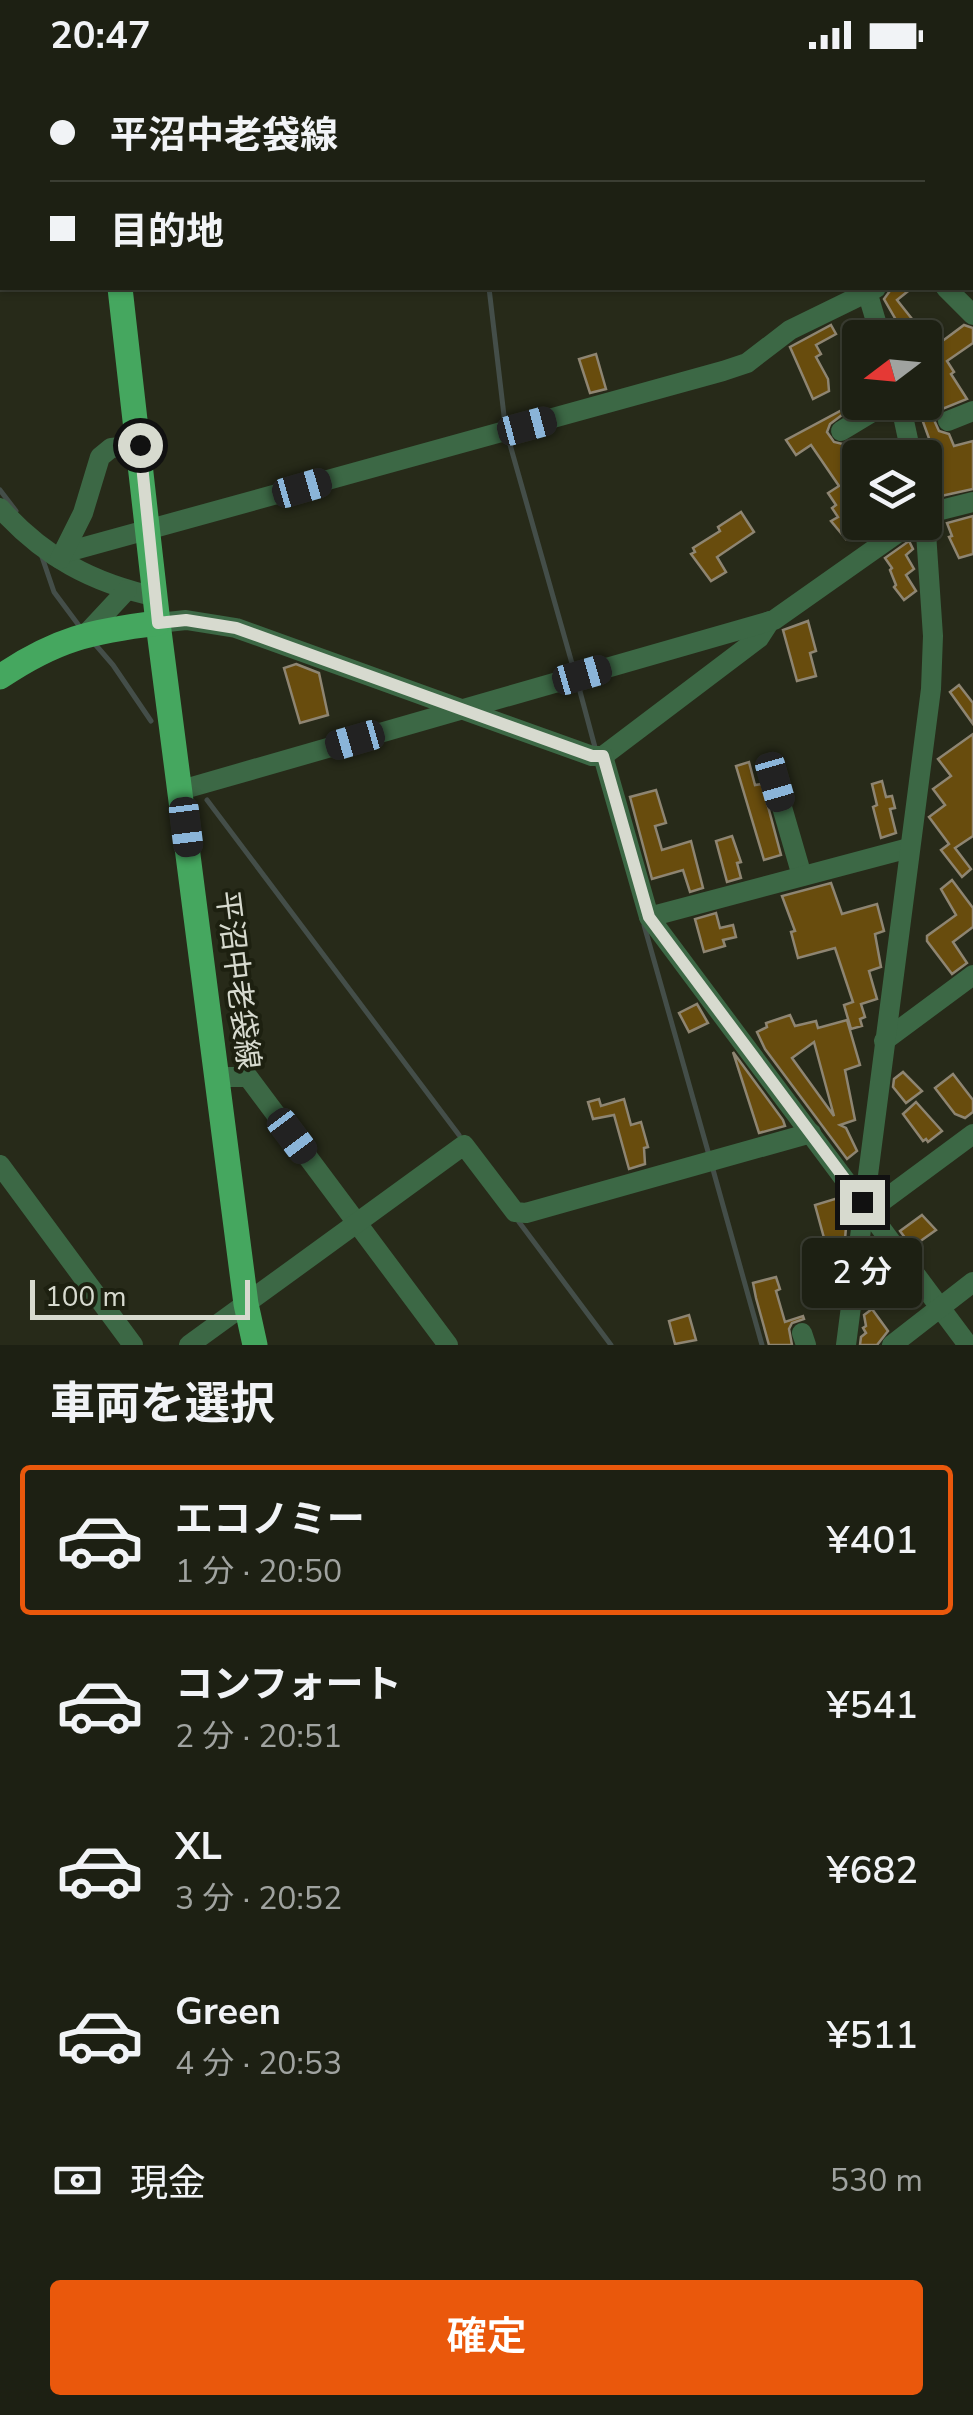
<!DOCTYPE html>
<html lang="ja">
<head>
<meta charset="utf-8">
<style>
	body { margin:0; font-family:"Nunito Sans","Noto Sans JP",sans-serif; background:#2a2d21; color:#f1f3f6; height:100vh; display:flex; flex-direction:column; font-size:38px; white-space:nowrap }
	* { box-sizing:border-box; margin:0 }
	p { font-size:32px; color:#a0a3a0 }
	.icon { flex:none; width:55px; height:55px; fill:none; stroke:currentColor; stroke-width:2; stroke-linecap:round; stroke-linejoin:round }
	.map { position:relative; height:1275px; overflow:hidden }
	.details { display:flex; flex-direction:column; background:#1d2013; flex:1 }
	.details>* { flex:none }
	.top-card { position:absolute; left:0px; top:0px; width:975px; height:220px; box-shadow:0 2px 8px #0004,0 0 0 2px #3b3e33; display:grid; align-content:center; height:220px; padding:0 50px; background:#1d2013 }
	.needle { width:65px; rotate:254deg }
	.controls { position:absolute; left:842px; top:250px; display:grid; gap:20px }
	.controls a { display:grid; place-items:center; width:100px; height:100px; border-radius:10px; background:#1d2013; box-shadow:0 2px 8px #0004,0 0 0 2px #3b3e33; font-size:50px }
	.scale { position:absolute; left:30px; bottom:25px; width:220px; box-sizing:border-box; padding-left:10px; border:5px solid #d7dacf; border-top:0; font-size:28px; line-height:35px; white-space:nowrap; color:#d7dacf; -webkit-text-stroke:8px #1d2010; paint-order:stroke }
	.end { position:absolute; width:45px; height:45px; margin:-22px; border:12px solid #d7dacf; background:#111; box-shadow:0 0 0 5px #111 }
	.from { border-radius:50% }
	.bubble { position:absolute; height:70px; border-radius:10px; background:#1d2013; box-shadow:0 2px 8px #0004,0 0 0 2px #3b3e33; font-size:32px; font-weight:600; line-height:70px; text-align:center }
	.car { position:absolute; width:30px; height:60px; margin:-30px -15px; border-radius:12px; box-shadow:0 0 8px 2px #0007; background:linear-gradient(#222 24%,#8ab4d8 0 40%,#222 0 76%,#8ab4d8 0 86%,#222 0) }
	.top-card b { display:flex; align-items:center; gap:35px; height:95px; font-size:38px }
	.top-card b+b { border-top:2px solid #3b3e33 }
	.top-card i { width:25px; height:25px; background:#f1f3f6 }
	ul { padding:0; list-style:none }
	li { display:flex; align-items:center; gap:30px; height:150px; margin:0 20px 15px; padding:0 30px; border:5px solid transparent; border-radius:10px }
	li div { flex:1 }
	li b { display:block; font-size:38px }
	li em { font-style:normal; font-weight:600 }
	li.selected { border-color:#ea580c }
	li>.icon { width:90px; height:90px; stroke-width:1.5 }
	h2 { padding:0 50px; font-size:45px; line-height:120px }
	.pay { display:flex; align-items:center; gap:25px; height:110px; padding:0 50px; font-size:38px }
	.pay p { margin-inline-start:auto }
	.button { display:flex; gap:20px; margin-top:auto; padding:20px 50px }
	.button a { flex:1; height:115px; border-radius:10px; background:#ea580c; color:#fff; font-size:40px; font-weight:600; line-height:115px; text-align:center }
	.status { display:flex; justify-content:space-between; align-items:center; height:70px; padding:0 50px; background:#1d2013; direction:ltr }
	.status svg { height:28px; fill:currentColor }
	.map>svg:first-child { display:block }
</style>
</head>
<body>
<div class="status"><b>20:47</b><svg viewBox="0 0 49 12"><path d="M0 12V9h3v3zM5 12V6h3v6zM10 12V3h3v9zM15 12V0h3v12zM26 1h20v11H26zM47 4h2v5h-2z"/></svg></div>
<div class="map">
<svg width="973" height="1275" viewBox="0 0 973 1275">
	<rect width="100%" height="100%" fill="#272a19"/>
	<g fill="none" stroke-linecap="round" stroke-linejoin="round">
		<!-- stream -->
		<g stroke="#444e49" stroke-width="5">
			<polyline points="462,0 462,2"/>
			<polyline points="489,218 505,354"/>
			<polyline points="507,364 575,604"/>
			<polyline points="0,420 16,441"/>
			<polyline points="41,484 54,522 80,557"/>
			<polyline points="94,573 113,595 151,651"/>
			<polyline points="578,614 596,681"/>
			<polyline points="207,730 459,1065"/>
			<polyline points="644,855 709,1085"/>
			<polyline points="712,1096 762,1275"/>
			<polyline points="519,1152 611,1275"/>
		</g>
	</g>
	<!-- building -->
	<g fill="#684c0d" stroke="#8e8572" stroke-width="2.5" fill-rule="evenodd">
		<polygon points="892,218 912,218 897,230 920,259 917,261 923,268 902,268 891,254 896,250 884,229"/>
		<polygon points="831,255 836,264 816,275 821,284 816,287 828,309 829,321 813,329 790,277"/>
		<polygon points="964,255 973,258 973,273 947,291 954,302 951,304 967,329 942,339 934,350 939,361 949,364 954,376 973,371 973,419 941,426 928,387 935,385 922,349 932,345 925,336 925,294 938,286 933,278"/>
		<polygon points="596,284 606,319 590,323 579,289"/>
		<polygon points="844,339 846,342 830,354 827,362 834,372 843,374 847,381 844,383 860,407 860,452 865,456 846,469 831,451 838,447 832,438 836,435 828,423 839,416 811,375 796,385 786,370"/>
		<polygon points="741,442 754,462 717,487 726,502 711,511 691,484 695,482 693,478 720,461 718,457"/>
		<polygon points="973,446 973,484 959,488 949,467 952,466 947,453"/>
		<polygon points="909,471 913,479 906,485 914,499 906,505 916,521 904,530 894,517 896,515 890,500 892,498 885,488"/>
		<polygon points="808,551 816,581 810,583 816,606 797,611 783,560"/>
		<polygon points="296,594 319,603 328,645 300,653 284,598"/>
		<polygon points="959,615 973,633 973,654 950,622"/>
		<polygon points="973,664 973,766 955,778 971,799 962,807 941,780 949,774 929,747 945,735 933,719 951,706 938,689"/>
		<polygon points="749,692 755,715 762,714 781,785 764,790 736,696"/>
		<polygon points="882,711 886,727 892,726 895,738 890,739 896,763 881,768 873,737 877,735 872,714"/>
		<polygon points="656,720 666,753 655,756 662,780 691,771 703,818 690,822 683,800 652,809 630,727"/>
		<polygon points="732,766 741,792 737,793 741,808 727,812 716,771"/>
		<polygon points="952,810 973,838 973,857 953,872 967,893 952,904 927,871 927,866 956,845 941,819"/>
		<polygon points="831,813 842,844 877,834 884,861 875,864 881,897 869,901 877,929 861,934 865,947 860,949 862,956 851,959 844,935 853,932 835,878 798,888 791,862 795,861 782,826"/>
		<polygon points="716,843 720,858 733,855 736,867 723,870 725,876 704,882 695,849"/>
		<polygon points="697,934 708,953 689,962 679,943"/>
		<path d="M790 945 795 956 816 951 818 958 847 950 860 995 845 1000 855 1050 840 1055 846 1058 857 1081 847 1089 765 979 757 962 767 957 766 953ZM814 972 834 1046 792 988Z"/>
		<polygon points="733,982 783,1050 785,1056 759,1063"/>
		<polygon points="903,1002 922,1021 906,1033 893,1017 894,1009"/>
		<polygon points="953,1004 973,1030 973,1042 965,1048 955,1044 935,1018"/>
		<polygon points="599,1029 601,1036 624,1029 631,1055 641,1052 648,1077 644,1078 645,1094 629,1099 614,1045 593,1049 588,1032"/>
		<polygon points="916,1032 942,1061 928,1072 926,1069 923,1071 903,1044"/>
		<polygon points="838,1128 846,1157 844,1182 829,1186 815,1135"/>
		<polygon points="922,1145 936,1160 912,1177 900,1161"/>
		<polygon points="776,1207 780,1219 776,1221 785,1252 803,1246 804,1249 792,1253 789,1259 792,1275 769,1275 756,1228 753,1213"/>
		<polygon points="872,1239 888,1261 877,1275 860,1275 861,1267 866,1263 863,1258 866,1256 864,1245"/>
		<polygon points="689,1245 696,1270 675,1274 669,1251"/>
	</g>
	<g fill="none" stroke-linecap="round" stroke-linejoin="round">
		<!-- minor -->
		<g stroke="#3c6845" stroke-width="20">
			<polyline points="955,0 956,2"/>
			<polyline points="852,2 853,0"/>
			<polyline points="972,31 973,32"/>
			<polyline points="972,46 973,46"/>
			<polyline points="972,124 973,124"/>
			<polyline points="866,218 881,268"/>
			<polyline points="946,218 973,245"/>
			<polyline points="900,332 912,388"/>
			<polyline points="948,351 973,341"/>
			<polyline points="841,361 889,332"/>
			<path d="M0 438C44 487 92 513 157 527"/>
			<polyline points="925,444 973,432"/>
			<polyline points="63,483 723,301 747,293 790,260 876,218"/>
			<polyline points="60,489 83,443 100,387 111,378 140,375"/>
			<polyline points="158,553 186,550 236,558 592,686 603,686 759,568 770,551"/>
			<polyline points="86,564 127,520"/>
			<polyline points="603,686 649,847"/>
			<polyline points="775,713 802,806"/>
			<polyline points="181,720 774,550 913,452"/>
			<polyline points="909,778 649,847 968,1275"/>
			<polyline points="884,971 973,905"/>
			<polyline points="218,1007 248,1007 448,1275"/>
			<polyline points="0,1095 133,1275"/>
			<polyline points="869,1141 973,1064"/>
			<polyline points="802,1263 806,1275"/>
			<polyline points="189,1275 464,1075 515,1142 526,1143 811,1063"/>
			<polyline points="846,1275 931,619 933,566 925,448"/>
			<polyline points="892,1275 973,1212"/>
		</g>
		<!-- major -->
		<g stroke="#45a75f" stroke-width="25">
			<polyline points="91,0 91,2"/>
			<polyline points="120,218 158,553 246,1234 255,1275"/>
			<path d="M0 607C56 569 92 561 158 553"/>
		</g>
	</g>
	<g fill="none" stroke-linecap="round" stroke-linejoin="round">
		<!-- route -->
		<polyline stroke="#d7dacf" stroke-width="12" points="140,375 158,553 186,550 236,558 592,686 603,686 649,847 862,1132"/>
	</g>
	<g text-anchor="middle" stroke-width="8" stroke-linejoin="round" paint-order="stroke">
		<!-- street labels -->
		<g font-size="30" fill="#d7dacf" stroke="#1d2010">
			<text transform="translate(238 910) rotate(83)" y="10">平沼中老袋線</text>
		</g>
	</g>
</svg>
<div class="controls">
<a><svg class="needle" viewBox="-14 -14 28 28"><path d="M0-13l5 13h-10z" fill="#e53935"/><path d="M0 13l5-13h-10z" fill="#a0a3a0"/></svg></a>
<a><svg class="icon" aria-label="layers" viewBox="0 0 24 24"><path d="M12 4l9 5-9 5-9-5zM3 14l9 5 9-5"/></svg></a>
</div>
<div class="scale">100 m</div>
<i class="end from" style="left:140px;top:375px"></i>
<i class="end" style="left:862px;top:1132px"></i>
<div class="bubble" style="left:802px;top:1168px;width:120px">2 分</div>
<i class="car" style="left:527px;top:356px;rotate:75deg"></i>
<i class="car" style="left:302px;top:418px;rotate:74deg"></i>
<i class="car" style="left:582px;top:605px;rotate:74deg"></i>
<i class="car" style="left:355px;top:670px;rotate:254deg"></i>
<i class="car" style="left:775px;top:712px;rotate:164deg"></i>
<i class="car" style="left:186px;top:757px;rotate:173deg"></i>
<i class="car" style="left:292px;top:1066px;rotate:143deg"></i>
<div class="top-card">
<b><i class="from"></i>平沼中老袋線</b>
<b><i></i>目的地</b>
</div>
</div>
<section class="details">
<h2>車両を選択</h2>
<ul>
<li class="selected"><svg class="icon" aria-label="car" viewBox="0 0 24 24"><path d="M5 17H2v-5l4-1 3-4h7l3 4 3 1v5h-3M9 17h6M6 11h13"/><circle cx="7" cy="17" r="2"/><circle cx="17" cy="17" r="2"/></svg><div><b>エコノミー</b><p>1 分 · 20:50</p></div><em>¥401</em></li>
<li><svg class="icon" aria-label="car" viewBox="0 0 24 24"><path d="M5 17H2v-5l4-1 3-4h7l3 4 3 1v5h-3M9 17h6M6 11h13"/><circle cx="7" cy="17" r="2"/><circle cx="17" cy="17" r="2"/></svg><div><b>コンフォート</b><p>2 分 · 20:51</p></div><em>¥541</em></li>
<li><svg class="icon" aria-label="car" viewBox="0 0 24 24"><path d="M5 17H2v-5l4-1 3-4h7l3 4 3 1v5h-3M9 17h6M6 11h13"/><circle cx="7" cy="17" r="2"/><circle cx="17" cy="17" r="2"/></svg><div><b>XL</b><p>3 分 · 20:52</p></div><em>¥682</em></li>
<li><svg class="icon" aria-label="car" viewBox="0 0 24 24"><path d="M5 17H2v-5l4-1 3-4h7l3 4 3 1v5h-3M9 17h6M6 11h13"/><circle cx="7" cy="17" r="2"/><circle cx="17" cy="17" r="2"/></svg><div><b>Green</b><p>4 分 · 20:53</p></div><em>¥511</em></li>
</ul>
<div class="pay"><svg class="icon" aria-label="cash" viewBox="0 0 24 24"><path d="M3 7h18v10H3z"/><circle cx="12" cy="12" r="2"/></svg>現金<p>530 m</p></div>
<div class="button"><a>確定</a></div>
</section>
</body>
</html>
